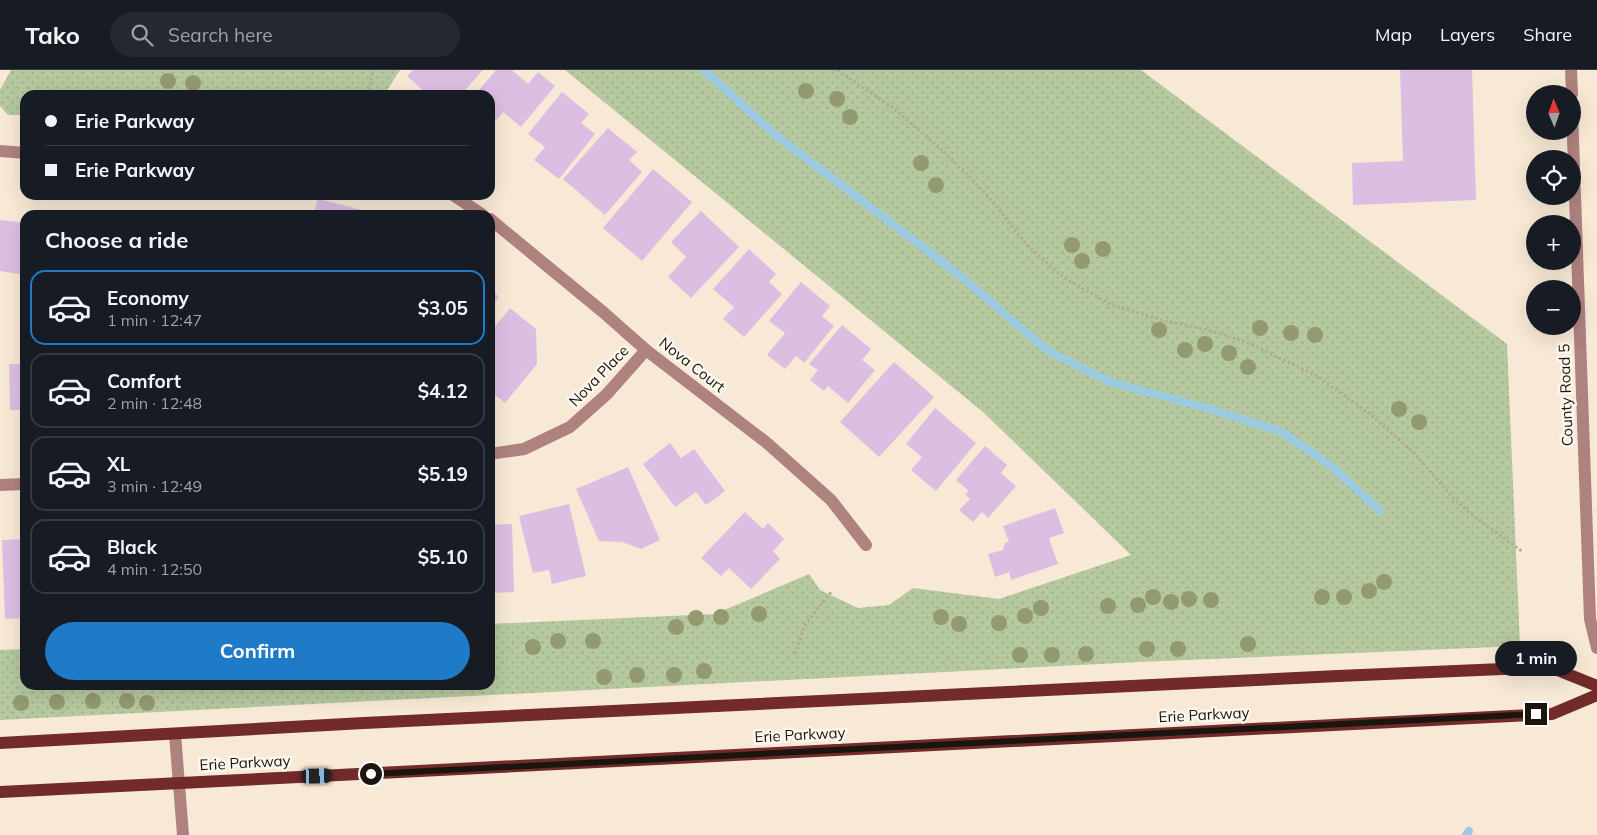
<!DOCTYPE html>
<html lang="en">
<head>
<meta charset="utf-8">
<style>
	body { margin:0; font-family:Mulish,sans-serif; background:#242831; color:#f1f3f6; height:100vh; display:flex; flex-direction:column; font-size:19px; white-space:nowrap }
	* { box-sizing:border-box; margin:0 }
	p { font-size:16px; color:#9ea1a6 }
	.icon { flex:none; width:28px; height:28px; fill:none; stroke:currentColor; stroke-width:2; stroke-linecap:round; stroke-linejoin:round }
	.map { position:relative; flex:1; overflow:hidden }
	.drawer { position:absolute; left:20px; top:140px; width:475px; height:480px; display:flex; flex-direction:column; background:#171b24; border-radius:15px; box-shadow:0 5px 20px #0002 }
	.drawer>* { flex:none }
	.guide { position:absolute; left:20px; top:20px; width:475px; height:110px; border-radius:15px; box-shadow:0 5px 20px #0002; display:grid; align-content:center; height:110px; padding:0 25px; background:#171b24 }
	.needle { width:32px; rotate:358deg }
	.buttons { position:absolute; left:1526px; top:15px; display:grid; gap:10px }
	.buttons a { display:grid; place-items:center; width:55px; height:55px; border-radius:50%; background:#171b24; box-shadow:0 5px 20px #0002; font-size:25px }
	.end { position:absolute; width:22px; height:22px; margin:-11px; border:6px solid #1a150e; background:#fff; box-shadow:0 0 0 2px #fff }
	.from { border-radius:50% }
	.bubble { position:absolute; height:35px; border-radius:18px; background:#171b24; box-shadow:0 5px 20px #0002; font-size:16px; font-weight:700; line-height:35px; text-align:center }
	.car { position:absolute; width:15px; height:30px; margin:-15px -8px; border-radius:6px; box-shadow:0 0 4px 1px #0007; background:linear-gradient(#222 24%,#8ab4d8 0 40%,#222 0 76%,#8ab4d8 0 86%,#222 0) }
	.guide b { display:flex; align-items:center; gap:18px; height:48px; font-size:19px }
	.guide b+b { border-top:1px solid #363941 }
	.guide i { width:12px; height:12px; background:#f1f3f6 }
	ul { padding:0; list-style:none }
	li { display:flex; align-items:center; gap:15px; height:75px; margin:0 10px 8px; padding:0 15px; border:2px solid #363941; border-radius:15px }
	li div { flex:1 }
	li b { display:block; font-size:19px }
	li em { font-style:normal; font-weight:700 }
	li.on { border-color:#1f7bc8 }
	li>.icon { width:45px; height:45px; stroke-width:1.5 }
	h2 { padding:0 25px; font-size:22px; line-height:60px }
	.primary-button { display:flex; gap:10px; margin-top:auto; padding:10px 25px }
	.primary-button a { flex:1; height:58px; border-radius:30px; background:#1f7bc8; color:#fff; font-size:20px; font-weight:700; line-height:58px; text-align:center }
	header { display:flex; align-items:center; gap:30px; box-sizing:border-box; height:70px; padding:0 25px; background:#171b24; border-bottom:1px solid #363941 }
	header strong { font-size:24px }
	nav { display:flex; gap:28px; margin-inline-start:auto; font-size:18px }
	.search { width:350px; height:45px; background:#242831; display:flex; align-items:center; gap:12px; box-sizing:border-box; padding:0 18px; border-radius:28px; color:#9ea1a6; font-size:19px }
	.map>svg:first-child { display:block }
</style>
</head>
<body>
<header>
<strong>Tako</strong>
<div class="search"><svg class="icon" aria-label="search" viewBox="0 0 24 24"><circle cx="10" cy="10" r="6"/><path d="M15 15l6 6"/></svg>Search here</div>
<nav><a>Map</a><a>Layers</a><a>Share</a></nav>
</header>
<div class="map">
<svg width="1597" height="765" viewBox="0 0 1597 765">
	<defs>
		<pattern id="park-dots" width="8" height="8" patternUnits="userSpaceOnUse" patternTransform="scale(1.25)"><rect width="8" height="8" fill="#b5c89f"/><path d="M2 2h.1M6 6h.1" fill="none" stroke="#9bab88" stroke-width="1.8" stroke-linecap="round"/></pattern>
	</defs>
	<rect width="100%" height="100%" fill="#f7e9d5"/>
	<!-- park -->
	<g fill="url(#park-dots)">
		<polygon points="11,0 400,0 384,25 25,25 25,45 8,45 0,36 0,20"/>
		<polygon points="565,0 1141,0 1507,274 1520,576 1139,592 0,650 0,580 25,579 25,615 490,615 490,554 715,544 809,504 820,520 858,538 889,535 913,518 999,529 1131,485 983,342"/>
	</g>
	<g fill="none" stroke-linecap="round" stroke-linejoin="round">
		<!-- stream -->
		<g stroke="#9bcae3" stroke-width="8">
			<polyline points="704,0 773,63 958,204 1047,280 1110,312 1210,339 1282,362 1330,395 1380,441"/>
			<polyline points="1466,765 1469,761"/>
		</g>
	</g>
	<!-- building -->
	<g fill="#ddbee3">
		<polygon points="413,0 483,0 461,25 428,25 407,6"/>
		<polygon points="496,0 512,0 528,14 538,2 555,16 521,57 503,42 491,56 490,25 475,25"/>
		<polygon points="1400,0 1472,0 1476,130 1353,135 1352,93 1403,91"/>
		<polygon points="562,22 589,44 581,53 595,64 559,109 534,90 545,77 528,64"/>
		<polygon points="608,58 637,82 629,90 642,102 605,145 563,109"/>
		<polygon points="653,99 692,132 642,191 603,158"/>
		<polygon points="318,129 366,141 365,145 313,145"/>
		<polygon points="701,141 739,177 691,228 668,207 686,187 671,172"/>
		<polygon points="0,150 25,153 25,205 0,201"/>
		<polygon points="749,179 776,204 769,212 782,224 744,267 723,249 734,237 713,219"/>
		<polygon points="801,212 830,236 822,246 834,256 804,293 796,286 785,299 767,285 785,263 769,251"/>
		<polygon points="490,219 499,227 490,238"/>
		<polygon points="510,238 536,259 537,294 505,333 490,321 490,310 493,307 490,305 490,263"/>
		<polygon points="842,255 871,279 862,290 875,300 848,333 828,316 824,321 810,310 818,300 809,294"/>
		<polygon points="894,292 934,327 879,387 840,352"/>
		<polygon points="9,294 25,294 25,340 10,340"/>
		<polygon points="935,338 976,373 936,421 911,400 922,387 906,374"/>
		<polygon points="670,373 681,388 694,379 725,421 706,435 696,422 675,437 643,394"/>
		<polygon points="985,376 1007,395 1001,403 1016,416 988,448 982,442 973,452 959,440 970,429 965,424 969,421 956,410"/>
		<polygon points="628,397 660,470 641,479 622,472 599,471 576,419"/>
		<polygon points="569,434 586,506 552,514 549,500 533,503 519,446"/>
		<polygon points="1055,438 1064,463 1049,468 1058,494 1011,510 1009,502 995,507 988,484 1003,480 1005,473 1009,472 1003,456"/>
		<polygon points="745,442 763,459 768,453 784,469 773,481 780,489 751,519 729,498 721,506 701,488"/>
		<polygon points="512,454 514,522 490,523 490,455"/>
		<polygon points="25,469 25,548 5,549 2,470"/>
	</g>
	<g fill="none" stroke-linecap="round" stroke-linejoin="round">
		<!-- path -->
		<g stroke="#b4a999" stroke-width="3" stroke-dasharray="2.5 2.5" stroke-linecap="butt">
			<polyline points="837,0 892,37 942,80 968,105 994,133 1027,175 1064,208 1112,235 1161,250 1208,260 1246,272 1317,306 1369,343 1415,384 1454,429 1476,448 1523,482"/>
			<polyline points="368,25 373,0"/>
			<polyline points="795,584 805,555 831,522"/>
		</g>
		<!-- minor -->
		<g stroke="#ae827f" stroke-width="12">
			<polyline points="1571,0 1572,24"/>
			<polyline points="1572,41 1590,549 1597,578"/>
			<polyline points="0,81 25,83"/>
			<polyline points="453,125 483,145"/>
			<polyline points="490,149 603,242 646,280 767,373 831,430 866,475"/>
			<polyline points="490,384 524,379 570,357 607,324 646,280"/>
			<polyline points="0,415 25,414"/>
			<polyline points="175,664 183,765"/>
		</g>
		<!-- major -->
		<g stroke="#722a2a" stroke-width="12">
			<polyline points="0,673 364,653 1338,606 1550,597 1597,616"/>
			<polyline points="0,722 1552,644 1597,625"/>
		</g>
	</g>
	<!-- trees -->
	<g fill="#939a6f">
		<circle cx="168" cy="11" r="8"/>
		<circle cx="193" cy="13" r="8"/>
		<circle cx="806" cy="21" r="8"/>
		<circle cx="837" cy="29" r="8"/>
		<circle cx="850" cy="47" r="8"/>
		<circle cx="921" cy="93" r="8"/>
		<circle cx="936" cy="115" r="8"/>
		<circle cx="1072" cy="175" r="8"/>
		<circle cx="1103" cy="179" r="8"/>
		<circle cx="1082" cy="191" r="8"/>
		<circle cx="1260" cy="258" r="8"/>
		<circle cx="1159" cy="260" r="8"/>
		<circle cx="1291" cy="263" r="8"/>
		<circle cx="1315" cy="265" r="8"/>
		<circle cx="1205" cy="274" r="8"/>
		<circle cx="1185" cy="280" r="8"/>
		<circle cx="1229" cy="283" r="8"/>
		<circle cx="1248" cy="297" r="8"/>
		<circle cx="1399" cy="339" r="8"/>
		<circle cx="1419" cy="352" r="8"/>
		<circle cx="1384" cy="512" r="8"/>
		<circle cx="1369" cy="521" r="8"/>
		<circle cx="1153" cy="527" r="8"/>
		<circle cx="1322" cy="527" r="8"/>
		<circle cx="1344" cy="527" r="8"/>
		<circle cx="1189" cy="529" r="8"/>
		<circle cx="1211" cy="530" r="8"/>
		<circle cx="1171" cy="532" r="8"/>
		<circle cx="1138" cy="535" r="8"/>
		<circle cx="1108" cy="536" r="8"/>
		<circle cx="1041" cy="538" r="8"/>
		<circle cx="759" cy="544" r="8"/>
		<circle cx="1025" cy="546" r="8"/>
		<circle cx="721" cy="547" r="8"/>
		<circle cx="941" cy="547" r="8"/>
		<circle cx="696" cy="548" r="8"/>
		<circle cx="999" cy="553" r="8"/>
		<circle cx="959" cy="554" r="8"/>
		<circle cx="676" cy="557" r="8"/>
		<circle cx="558" cy="571" r="8"/>
		<circle cx="593" cy="571" r="8"/>
		<circle cx="1248" cy="574" r="8"/>
		<circle cx="533" cy="577" r="8"/>
		<circle cx="1147" cy="579" r="8"/>
		<circle cx="1178" cy="579" r="8"/>
		<circle cx="1086" cy="584" r="8"/>
		<circle cx="1020" cy="585" r="8"/>
		<circle cx="1052" cy="585" r="8"/>
		<circle cx="704" cy="601" r="8"/>
		<circle cx="637" cy="605" r="8"/>
		<circle cx="674" cy="605" r="8"/>
		<circle cx="604" cy="607" r="8"/>
		<circle cx="93" cy="631" r="8"/>
		<circle cx="127" cy="631" r="8"/>
		<circle cx="57" cy="632" r="8"/>
		<circle cx="21" cy="633" r="8"/>
		<circle cx="147" cy="633" r="8"/>
	</g>
	<g fill="none" stroke-linecap="round" stroke-linejoin="round">
		<!-- route -->
		<polyline stroke="#1a150e" stroke-width="6" points="371,704 1536,644"/>
	</g>
	<g text-anchor="middle" stroke-width="5" stroke-linejoin="round" paint-order="stroke">
		<!-- street labels -->
		<g font-size="15" fill="#1a150e" stroke="#fdf7ef">
			<text transform="translate(692 295) rotate(38)" y="5">Nova Court</text>
			<text transform="translate(599 306) rotate(-46)" y="5">Nova Place</text>
			<text transform="translate(1566 325) rotate(-92)" y="5">County Road 5</text>
			<text transform="translate(1204 645) rotate(-3)" y="5">Erie Parkway</text>
			<text transform="translate(800 665) rotate(-3)" y="5">Erie Parkway</text>
			<text transform="translate(245 693) rotate(-3)" y="5">Erie Parkway</text>
		</g>
	</g>
</svg>
<div class="buttons">
<a><svg class="needle" viewBox="-14 -14 28 28"><path d="M0-13l5 13h-10z" fill="#e53935"/><path d="M0 13l5-13h-10z" fill="#9ea1a6"/></svg></a>
<a><svg class="icon" aria-label="locate" viewBox="0 0 24 24"><circle cx="12" cy="12" r="6"/><path d="M12 2v4M12 18v4M2 12h4M18 12h4"/></svg></a>
<a>+</a>
<a>−</a>
</div>
<i class="end from" style="left:371px;top:704px"></i>
<i class="end" style="left:1536px;top:644px"></i>
<div class="bubble" style="left:1495px;top:571px;width:82px">1 min</div>
<i class="car" style="left:317px;top:706px;rotate:88deg"></i>
<div class="guide">
<b><i class="from"></i>Erie Parkway</b>
<b><i></i>Erie Parkway</b>
</div>
<section class="drawer">
<h2>Choose a ride</h2>
<ul>
<li class="on"><svg class="icon" aria-label="car" viewBox="0 0 24 24"><path d="M5 17H2v-5l4-1 3-4h7l3 4 3 1v5h-3M9 17h6M6 11h13"/><circle cx="7" cy="17" r="2"/><circle cx="17" cy="17" r="2"/></svg><div><b>Economy</b><p>1 min · 12:47</p></div><em>$3.05</em></li>
<li><svg class="icon" aria-label="car" viewBox="0 0 24 24"><path d="M5 17H2v-5l4-1 3-4h7l3 4 3 1v5h-3M9 17h6M6 11h13"/><circle cx="7" cy="17" r="2"/><circle cx="17" cy="17" r="2"/></svg><div><b>Comfort</b><p>2 min · 12:48</p></div><em>$4.12</em></li>
<li><svg class="icon" aria-label="car" viewBox="0 0 24 24"><path d="M5 17H2v-5l4-1 3-4h7l3 4 3 1v5h-3M9 17h6M6 11h13"/><circle cx="7" cy="17" r="2"/><circle cx="17" cy="17" r="2"/></svg><div><b>XL</b><p>3 min · 12:49</p></div><em>$5.19</em></li>
<li><svg class="icon" aria-label="car" viewBox="0 0 24 24"><path d="M5 17H2v-5l4-1 3-4h7l3 4 3 1v5h-3M9 17h6M6 11h13"/><circle cx="7" cy="17" r="2"/><circle cx="17" cy="17" r="2"/></svg><div><b>Black</b><p>4 min · 12:50</p></div><em>$5.10</em></li>
</ul>
<div class="primary-button"><a>Confirm</a></div>
</section>
</div>
</body>
</html>
